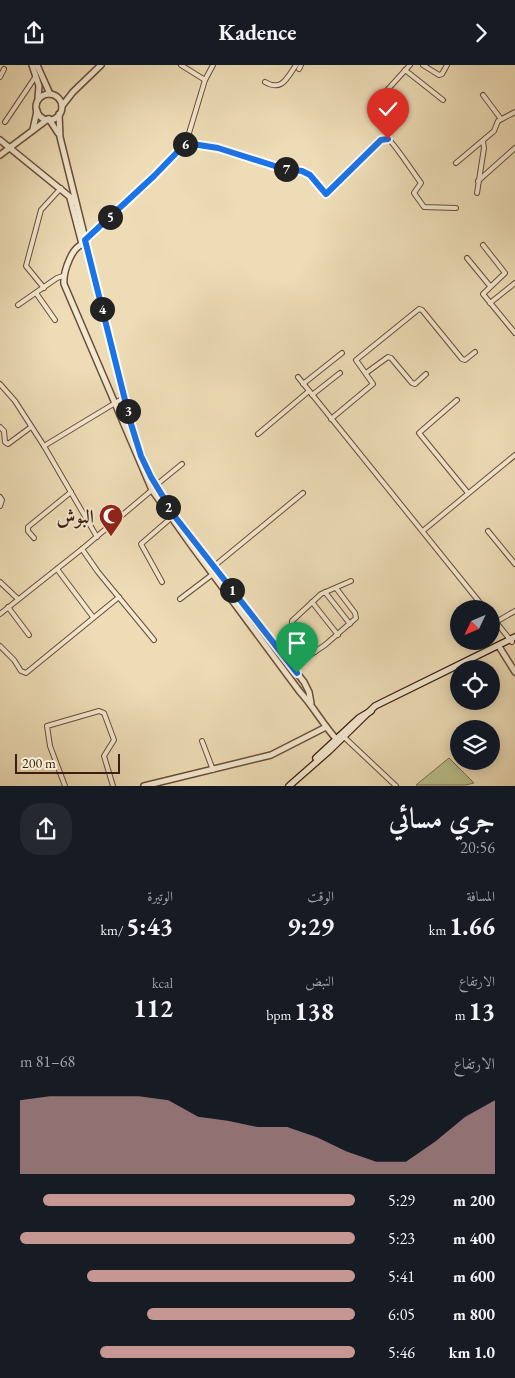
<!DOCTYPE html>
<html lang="ar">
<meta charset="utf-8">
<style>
:root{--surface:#171b24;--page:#242831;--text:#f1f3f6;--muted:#9ea1a6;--accent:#c59692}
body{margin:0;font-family:"EB Garamond",Amiri,serif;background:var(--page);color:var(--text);direction:rtl;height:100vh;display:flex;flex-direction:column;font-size:19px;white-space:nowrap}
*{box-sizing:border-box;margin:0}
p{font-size:16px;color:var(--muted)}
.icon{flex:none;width:28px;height:28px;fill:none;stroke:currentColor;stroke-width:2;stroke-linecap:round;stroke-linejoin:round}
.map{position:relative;height:721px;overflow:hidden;direction:ltr}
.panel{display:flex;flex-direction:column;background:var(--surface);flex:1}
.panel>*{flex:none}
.needle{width:32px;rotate:226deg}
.fabs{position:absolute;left:450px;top:535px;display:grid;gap:10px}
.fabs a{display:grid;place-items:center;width:50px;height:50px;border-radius:50%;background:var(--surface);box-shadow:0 2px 12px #0003;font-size:25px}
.scale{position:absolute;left:15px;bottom:12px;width:105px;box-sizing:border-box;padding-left:5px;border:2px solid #3e1e11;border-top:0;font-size:14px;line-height:18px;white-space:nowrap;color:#3e1e11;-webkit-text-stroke:4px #f3e8d0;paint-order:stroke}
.pin{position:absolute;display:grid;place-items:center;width:42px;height:42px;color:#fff;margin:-51px -21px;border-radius:50% 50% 50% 0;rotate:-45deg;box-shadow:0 0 5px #0007}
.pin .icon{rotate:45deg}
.km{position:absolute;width:25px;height:25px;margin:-12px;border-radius:50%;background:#222;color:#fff;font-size:14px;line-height:25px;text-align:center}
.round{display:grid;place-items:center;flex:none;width:52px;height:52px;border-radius:20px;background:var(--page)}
.overview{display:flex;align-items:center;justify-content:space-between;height:85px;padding:0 20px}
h1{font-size:28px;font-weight:700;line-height:38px}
.metrics{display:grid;grid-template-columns:repeat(3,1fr);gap:8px;height:85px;padding:5px 20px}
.metrics div{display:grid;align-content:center}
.metrics b{font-size:25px;font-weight:700}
.metrics small{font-size:14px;font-weight:400}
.metrics p{font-size:14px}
.chart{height:140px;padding:10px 20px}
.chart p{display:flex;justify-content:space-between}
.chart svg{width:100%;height:90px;margin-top:5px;fill:var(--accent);opacity:.7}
ul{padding:0 20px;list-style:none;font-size:16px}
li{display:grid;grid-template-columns:80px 60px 1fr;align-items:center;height:38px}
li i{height:12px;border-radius:6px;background:var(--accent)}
header{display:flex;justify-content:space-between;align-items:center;height:65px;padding:0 20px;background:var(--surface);font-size:22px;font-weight:700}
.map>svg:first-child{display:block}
.green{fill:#b9c08d;stroke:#7c6f4f}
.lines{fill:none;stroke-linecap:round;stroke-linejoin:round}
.minor-casing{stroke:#6a4e3a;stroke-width:6}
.tertiary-casing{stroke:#6a4e3a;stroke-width:8}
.secondary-casing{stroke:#3e1e11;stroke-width:8}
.minor{stroke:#f3e8d0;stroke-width:4}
.tertiary{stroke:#f3e8d0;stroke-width:5}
.secondary{stroke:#f3e8d0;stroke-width:5.5}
.route-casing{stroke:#fff;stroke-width:10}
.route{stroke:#1a73e8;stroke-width:6}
.labels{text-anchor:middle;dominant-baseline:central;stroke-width:4;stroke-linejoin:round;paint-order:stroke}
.poi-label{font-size:19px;font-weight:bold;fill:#3e1e11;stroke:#f3e8d0;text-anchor:end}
</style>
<header><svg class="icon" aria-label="forward" viewBox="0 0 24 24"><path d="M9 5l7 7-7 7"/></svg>Kadence<svg class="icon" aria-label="share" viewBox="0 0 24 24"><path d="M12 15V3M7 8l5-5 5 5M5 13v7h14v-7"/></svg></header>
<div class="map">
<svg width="515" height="721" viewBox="0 0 515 721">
<rect width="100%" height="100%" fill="#eddcb6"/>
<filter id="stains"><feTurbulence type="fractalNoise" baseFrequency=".004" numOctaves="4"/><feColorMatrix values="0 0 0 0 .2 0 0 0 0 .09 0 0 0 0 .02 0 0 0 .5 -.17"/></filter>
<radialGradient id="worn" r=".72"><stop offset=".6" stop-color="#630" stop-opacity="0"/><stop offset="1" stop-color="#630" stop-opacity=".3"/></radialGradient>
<path class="green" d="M449 693 474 718 466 720H416Z"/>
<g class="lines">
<defs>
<g id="minor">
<path d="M181 0 205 15"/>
<path d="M423 0 439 10 442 9 447 0"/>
<path d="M299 4 301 0"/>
<path d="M405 5 443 35"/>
<path d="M0 12 4 4"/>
<path d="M265 17C282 27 287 13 296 0"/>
<path d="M483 30 501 54"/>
<path d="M379 34 410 0"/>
<path d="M5 57 36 11"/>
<path d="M186 78 218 83 281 103 305 108 312 112 326 129 381 75 387 73C392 75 415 110 421 118L414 128 424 142 456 143"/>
<path d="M456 98 494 66 498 56 515 47"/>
<path d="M478 116 515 83"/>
<path d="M477 128 484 83 483 76"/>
<path d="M85 175 186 78 205 15 213 0"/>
<path d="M483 180 505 208 483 229 515 268"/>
<path d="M467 193 490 221"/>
<path d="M44 223 26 201 41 145 61 123"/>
<path d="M36 228 55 255"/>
<path d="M490 238 515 218"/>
<path d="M18 240 57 213 63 211"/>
<path d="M366 308 388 292 391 293 412 318 415 319 426 309"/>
<path d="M298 312 485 544"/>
<path d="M0 319 15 336 44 381 97 472"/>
<path d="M303 319 342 288"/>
<path d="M312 330 340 308"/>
<path d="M457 335 419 368 468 428"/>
<path d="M331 354 373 319 356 295 419 244 422 245 462 294 465 295 475 287"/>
<path d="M0 362 4 366 5 377 8 379 31 362"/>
<path d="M258 369 309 326"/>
<path d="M44 381 125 332"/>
<path d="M155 421 182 399"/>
<path d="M0 432 2 435 0 441"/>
<path d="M424 465 515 390"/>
<path d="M488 466 515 499"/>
<path d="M34 473 28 466V462L71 427"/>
<path d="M82 484 98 507 154 575"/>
<path d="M213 502 303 428"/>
<path d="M57 504 93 552"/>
<path d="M0 517 18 534"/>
<path d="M162 517 141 479 171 453"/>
<path d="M325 527 350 559"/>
<path d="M180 534 213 509"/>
<path d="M312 537 338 570"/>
<path d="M8 542 29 570"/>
<path d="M0 549 82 484 152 425"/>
<path d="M491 551 512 577"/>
<path d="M496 557 515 546"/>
<path d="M0 581 14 595 21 606 26 608 119 532"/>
<path d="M315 587 292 559V556L321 529 351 516"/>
<path d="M292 602 325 580 356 553 355 548 336 523"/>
<path d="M344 672 396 721"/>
<path d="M202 676 213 705"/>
<path d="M65 721 50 681 47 661 99 646 104 648 114 675 104 691 113 721"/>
</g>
<g id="tertiary">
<path d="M32 0 39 21 38 33"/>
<path d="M37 0 50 29"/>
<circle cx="49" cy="42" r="13"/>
<path d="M62 41 73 27 101 0"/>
<path d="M59 49 60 72 131 359C141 394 156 424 176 453L304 617 309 627 311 638"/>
<path d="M49 54 58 68"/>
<path d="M33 64 37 46"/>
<path d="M0 75 75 136"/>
<path d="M0 90 48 54"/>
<path d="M70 133 82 179"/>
<path d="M86 179C72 178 63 208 64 219L152 425 191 480 300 627C314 642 323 660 338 676"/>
<path d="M500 583 515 607"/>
<path d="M144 721 271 690 326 662"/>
</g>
<g id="secondary">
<path d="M316 693 359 653 371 646"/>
<path d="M289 721 329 686 375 641 515 572"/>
</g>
</defs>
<use href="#minor" class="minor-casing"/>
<use href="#tertiary" class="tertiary-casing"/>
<use href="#secondary" class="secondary-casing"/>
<use href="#minor" class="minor"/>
<use href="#tertiary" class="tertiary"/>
<use href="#secondary" class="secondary"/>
</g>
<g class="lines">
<defs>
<path id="route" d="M297 608 176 453 151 412 141 391 131 359 85 175 154 111 186 78 218 83 281 103 302 106 310 110 326 129 381 75 388 74"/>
</defs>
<use href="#route" class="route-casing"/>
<use href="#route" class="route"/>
</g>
<defs>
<symbol id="mosque-pin" viewBox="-11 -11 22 30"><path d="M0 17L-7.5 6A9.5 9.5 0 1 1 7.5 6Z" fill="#8f2418" stroke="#f3e8d0"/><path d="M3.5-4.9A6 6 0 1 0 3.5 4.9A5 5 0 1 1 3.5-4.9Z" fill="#fff"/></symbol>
</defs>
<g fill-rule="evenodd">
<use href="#mosque-pin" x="97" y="437" width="28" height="38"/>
</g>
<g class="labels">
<g class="poi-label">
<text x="94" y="451">البوش</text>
</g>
</g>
<rect width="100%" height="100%" filter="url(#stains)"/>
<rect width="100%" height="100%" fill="url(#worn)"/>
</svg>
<div class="fabs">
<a><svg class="needle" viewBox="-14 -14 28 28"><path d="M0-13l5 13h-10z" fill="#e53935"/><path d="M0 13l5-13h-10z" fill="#9ea1a6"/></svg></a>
<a><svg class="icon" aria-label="locate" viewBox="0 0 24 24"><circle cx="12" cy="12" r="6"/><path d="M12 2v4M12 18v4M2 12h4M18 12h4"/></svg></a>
<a><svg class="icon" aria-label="layers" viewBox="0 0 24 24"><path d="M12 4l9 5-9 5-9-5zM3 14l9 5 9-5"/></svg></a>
</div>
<div class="scale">200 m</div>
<div class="pin" style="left:297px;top:608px;background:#1e9e55"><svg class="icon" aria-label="arrive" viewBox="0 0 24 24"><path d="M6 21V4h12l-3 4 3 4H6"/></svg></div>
<div class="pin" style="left:388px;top:74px;background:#d93025"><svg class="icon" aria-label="check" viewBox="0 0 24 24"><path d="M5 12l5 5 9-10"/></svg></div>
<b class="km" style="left:232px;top:525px">1</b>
<b class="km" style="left:168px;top:442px">2</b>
<b class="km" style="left:128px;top:346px">3</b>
<b class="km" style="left:102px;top:244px">4</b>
<b class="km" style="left:110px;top:152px">5</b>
<b class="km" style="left:185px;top:79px">6</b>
<b class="km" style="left:286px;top:104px">7</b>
</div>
<section class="panel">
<div class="overview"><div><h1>جري مسائي</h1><p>20:56</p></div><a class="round"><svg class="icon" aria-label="share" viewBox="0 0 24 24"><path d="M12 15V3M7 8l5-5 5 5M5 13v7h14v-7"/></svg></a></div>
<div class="metrics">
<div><p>المسافة</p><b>1.66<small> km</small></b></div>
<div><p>الوقت</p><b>9:29</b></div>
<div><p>الوتيرة</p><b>5:43<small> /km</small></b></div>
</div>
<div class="metrics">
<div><p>الارتفاع</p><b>13<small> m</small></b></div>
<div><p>النبض</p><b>138<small> bpm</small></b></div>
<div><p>kcal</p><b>112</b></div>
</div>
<div class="chart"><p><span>الارتفاع</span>68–81 m</p>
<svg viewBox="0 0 160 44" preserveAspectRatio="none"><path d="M0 44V8L10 6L20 6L30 6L40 6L50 8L60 16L70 18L80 21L90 21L100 26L110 33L120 38L130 38L140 28L150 16L160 8V44z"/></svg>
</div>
<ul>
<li><b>200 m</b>5:29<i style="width:93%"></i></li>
<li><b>400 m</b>5:23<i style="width:100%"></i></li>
<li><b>600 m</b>5:41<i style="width:80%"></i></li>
<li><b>800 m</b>6:05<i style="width:62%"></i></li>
<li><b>1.0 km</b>5:46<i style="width:76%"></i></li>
</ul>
</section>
